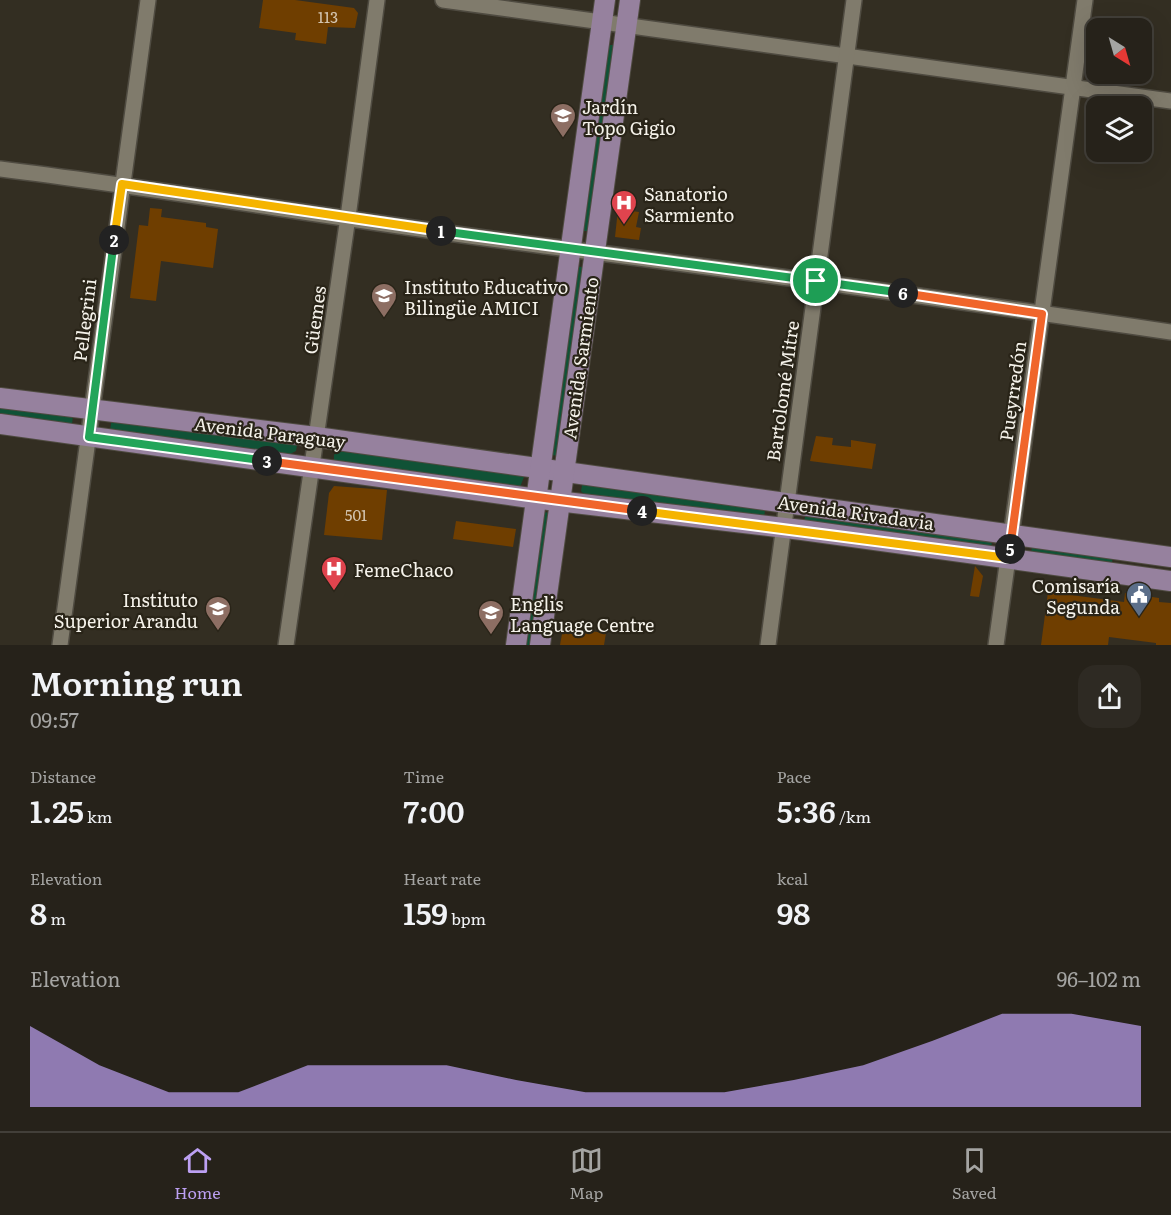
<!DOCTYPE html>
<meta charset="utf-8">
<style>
:root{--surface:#26221a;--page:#2e2a23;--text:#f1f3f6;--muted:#a4a4a2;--line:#423f39;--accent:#bca0f2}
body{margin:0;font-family:Literata,serif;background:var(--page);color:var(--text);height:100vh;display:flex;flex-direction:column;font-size:22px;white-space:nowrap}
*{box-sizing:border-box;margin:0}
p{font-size:20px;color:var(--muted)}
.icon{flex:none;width:33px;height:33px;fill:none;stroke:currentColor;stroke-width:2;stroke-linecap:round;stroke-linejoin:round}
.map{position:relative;height:645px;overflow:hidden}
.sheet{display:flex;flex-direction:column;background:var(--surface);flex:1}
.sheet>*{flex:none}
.needle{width:39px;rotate:143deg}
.controls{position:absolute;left:1086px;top:18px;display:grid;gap:12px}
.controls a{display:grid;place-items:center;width:66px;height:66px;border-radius:12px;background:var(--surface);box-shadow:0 6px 24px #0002,0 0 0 2px var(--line);font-size:30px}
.pin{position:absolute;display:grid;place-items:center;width:51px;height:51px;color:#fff;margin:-26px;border:3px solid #fff;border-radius:50%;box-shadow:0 2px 6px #0007}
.km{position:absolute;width:30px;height:30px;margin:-15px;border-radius:50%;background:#222;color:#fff;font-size:16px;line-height:30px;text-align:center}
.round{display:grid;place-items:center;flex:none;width:63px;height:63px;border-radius:18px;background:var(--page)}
.summary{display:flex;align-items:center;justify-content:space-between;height:102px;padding:0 30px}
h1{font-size:33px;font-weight:600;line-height:45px}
.stats{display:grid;grid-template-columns:repeat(3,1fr);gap:9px;height:102px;padding:6px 30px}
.stats div{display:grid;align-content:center}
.stats b{font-size:30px;font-weight:600}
.stats small{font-size:16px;font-weight:400}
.stats p{font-size:16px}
.chart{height:168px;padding:12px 30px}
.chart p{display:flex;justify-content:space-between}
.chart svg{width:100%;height:108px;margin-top:6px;fill:var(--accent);opacity:.7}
.dock{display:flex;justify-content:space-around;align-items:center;height:84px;border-top:2px solid var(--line);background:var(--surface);font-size:16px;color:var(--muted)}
.dock a{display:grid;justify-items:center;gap:3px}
.dock .current{color:var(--accent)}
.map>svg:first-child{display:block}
.green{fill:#105236}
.building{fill:#6f3e00}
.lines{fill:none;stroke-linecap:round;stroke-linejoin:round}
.minor-casing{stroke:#4f4b41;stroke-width:18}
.major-casing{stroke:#4f4b41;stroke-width:22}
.minor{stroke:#807b6c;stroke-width:15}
.major{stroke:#96819e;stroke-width:20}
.split-1-casing{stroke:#fff;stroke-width:12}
.split-2-casing{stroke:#fff;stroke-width:12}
.split-3-casing{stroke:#fff;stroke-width:12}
.split-4-casing{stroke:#fff;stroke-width:12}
.split-5-casing{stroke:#fff;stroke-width:12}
.split-6-casing{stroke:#fff;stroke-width:12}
.split-7-casing{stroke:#fff;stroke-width:12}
.split-1{stroke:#22a559;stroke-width:8}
.split-2{stroke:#f5b400;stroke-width:8}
.split-3{stroke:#22a559;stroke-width:8}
.split-4{stroke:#f0652b;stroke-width:8}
.split-5{stroke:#f5b400;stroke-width:8}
.split-6{stroke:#f0652b;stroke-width:8}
.split-7{stroke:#22a559;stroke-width:8}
.labels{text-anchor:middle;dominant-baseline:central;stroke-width:4.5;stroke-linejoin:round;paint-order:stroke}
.number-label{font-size:15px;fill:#d4c5b0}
.poi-label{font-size:18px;fill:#f5f2ea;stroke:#292418;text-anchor:start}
.street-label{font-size:18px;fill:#f5f2ea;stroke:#292418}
</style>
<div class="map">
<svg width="1171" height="645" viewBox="0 0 1171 645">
<rect width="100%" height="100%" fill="#332e22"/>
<g class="green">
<path d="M607 45H614L617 49 588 231H583Z"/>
<path d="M575 266 588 268 558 456 552 455Z"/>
<path d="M0 404 73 415 72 425 0 415Z"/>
<path d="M112 418 292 441 297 445 296 451 290 454 110 430Z"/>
<path d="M337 451 523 474 524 477 520 487 334 462V455Z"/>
<path d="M585 483 762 508 765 510 764 518 585 495 581 491 582 485Z"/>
<path d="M543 512 550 513 534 645H522Z"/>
<path d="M806 514 989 539 992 542 991 548 804 521Z"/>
<path d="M1032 547 1113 557 1111 567 1031 553Z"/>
</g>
<g class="building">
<path d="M263 0H295L354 8 358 13 355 28 328 27 326 44 295 40 296 33 259 28Z"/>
<path d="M150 208 162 209 161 217 206 223V227L218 229 213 268 161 261 156 301 130 298 139 225 148 226Z"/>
<path d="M618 209 639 212 636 227 641 228 639 240 615 237Z"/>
<path d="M816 436 833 438 832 445 851 447V440L876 444 872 469 810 461Z"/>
<path d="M334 486 387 490 382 540 324 535 329 493Z"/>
<path d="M456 521 516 529 513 547 453 539Z"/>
<path d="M975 566 983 576 979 597 970 596Z"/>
<path d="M1048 592 1124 602 1125 593 1159 598V602L1171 603V645H1156V643L1109 637 1108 645H1041Z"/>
<path d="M563 628 606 633 604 645H560Z"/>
</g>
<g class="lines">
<defs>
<g id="minor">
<path d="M443 0 1171 101"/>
<path d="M0 169C185 192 368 224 553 247 759 273 965 302 1171 332"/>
<path d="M60 645 148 0"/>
<path d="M286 645 348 217 377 0"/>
<path d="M768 645 854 0"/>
<path d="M996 645 1085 0"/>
</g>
<g id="major">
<path d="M0 398 316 437 1171 557"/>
<path d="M0 424 523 497 802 530 1171 581"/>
<path d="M516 645 605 0"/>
<path d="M540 645 630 0"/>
</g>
</defs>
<use href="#minor" class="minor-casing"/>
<use href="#major" class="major-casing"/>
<use href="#minor" class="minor"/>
<use href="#major" class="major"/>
</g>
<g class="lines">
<defs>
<path id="split-1" d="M441 231 816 281"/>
<path id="split-2" d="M114 240 122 184 441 231"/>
<path id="split-3" d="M114 240 89 437 267 461"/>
<path id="split-4" d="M267 461 642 511"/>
<path id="split-5" d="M642 511 1008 558 1010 549"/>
<path id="split-6" d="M903 293 1042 314 1010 549"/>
<path id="split-7" d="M816 281 903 293"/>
</defs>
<use href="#split-1" class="split-1-casing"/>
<use href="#split-2" class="split-2-casing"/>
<use href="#split-3" class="split-3-casing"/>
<use href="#split-4" class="split-4-casing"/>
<use href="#split-5" class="split-5-casing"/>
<use href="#split-6" class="split-6-casing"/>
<use href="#split-7" class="split-7-casing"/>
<use href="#split-1" class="split-1"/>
<use href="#split-2" class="split-2"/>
<use href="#split-3" class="split-3"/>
<use href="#split-4" class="split-4"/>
<use href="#split-5" class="split-5"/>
<use href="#split-6" class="split-6"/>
<use href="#split-7" class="split-7"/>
</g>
<defs>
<symbol id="school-pin" viewBox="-11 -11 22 30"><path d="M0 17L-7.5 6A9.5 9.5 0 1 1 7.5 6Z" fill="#8d6e63" stroke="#292418"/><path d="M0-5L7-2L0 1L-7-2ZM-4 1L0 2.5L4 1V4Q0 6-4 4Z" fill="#fff"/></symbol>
<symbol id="hospital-pin" viewBox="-11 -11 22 30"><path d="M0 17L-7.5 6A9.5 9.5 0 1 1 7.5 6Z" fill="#e0444e" stroke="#292418"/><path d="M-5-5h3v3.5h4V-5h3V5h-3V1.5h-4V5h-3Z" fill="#fff"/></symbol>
<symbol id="civic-pin" viewBox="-11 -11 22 30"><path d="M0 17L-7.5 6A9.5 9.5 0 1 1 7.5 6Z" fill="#5c6f8a" stroke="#292418"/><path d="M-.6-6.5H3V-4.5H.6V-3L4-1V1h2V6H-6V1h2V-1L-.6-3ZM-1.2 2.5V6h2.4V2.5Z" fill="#fff"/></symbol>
</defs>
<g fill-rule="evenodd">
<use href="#school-pin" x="548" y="101" width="30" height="40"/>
<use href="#hospital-pin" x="609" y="188" width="30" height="40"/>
<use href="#school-pin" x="369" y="281" width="30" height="40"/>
<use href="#hospital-pin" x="319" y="554" width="30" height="40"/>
<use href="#civic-pin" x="1124" y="580" width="30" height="40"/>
<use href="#school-pin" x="203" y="594" width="30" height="40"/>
<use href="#school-pin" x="476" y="598" width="30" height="40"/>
</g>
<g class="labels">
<g class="number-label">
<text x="328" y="16">113</text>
<text x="356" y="514">501</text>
</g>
<g class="poi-label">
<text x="582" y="106">Jardín<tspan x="582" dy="21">Topo Gigio</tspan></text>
<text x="644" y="193">Sanatorio<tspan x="644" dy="21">Sarmiento</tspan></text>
<text x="404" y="286">Instituto Educativo<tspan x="404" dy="21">Bilingüe AMICI</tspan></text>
<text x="354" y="569">FemeChaco</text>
<text x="1120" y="585" text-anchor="end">Comisaría<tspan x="1120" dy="21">Segunda</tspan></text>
<text x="198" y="599" text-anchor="end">Instituto<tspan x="198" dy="21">Superior Arandu</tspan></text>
<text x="510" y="603">Englis<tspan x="510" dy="21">Language Centre</tspan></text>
</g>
<g class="street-label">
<text transform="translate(84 320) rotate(-83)">Pellegrini</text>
<text transform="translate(314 320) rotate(-82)">Güemes</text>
<text transform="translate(580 358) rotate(-82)">Avenida Sarmiento</text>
<text transform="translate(782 391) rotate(-82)">Bartolomé Mitre</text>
<text transform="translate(1012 391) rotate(-82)">Pueyrredón</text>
<text transform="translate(270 432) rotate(7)">Avenida Paraguay</text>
<text transform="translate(856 512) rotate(8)">Avenida Rivadavia</text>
</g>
</g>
</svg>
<div class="controls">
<a><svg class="needle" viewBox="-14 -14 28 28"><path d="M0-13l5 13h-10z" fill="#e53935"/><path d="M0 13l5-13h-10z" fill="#a4a4a2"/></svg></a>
<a><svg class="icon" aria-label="layers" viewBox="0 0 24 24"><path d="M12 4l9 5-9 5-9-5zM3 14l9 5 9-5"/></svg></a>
</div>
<div class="pin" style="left:816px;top:281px;background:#1e9e55"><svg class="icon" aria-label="arrive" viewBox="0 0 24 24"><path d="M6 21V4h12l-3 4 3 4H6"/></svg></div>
<b class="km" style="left:441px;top:231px">1</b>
<b class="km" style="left:114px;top:240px">2</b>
<b class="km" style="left:267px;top:461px">3</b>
<b class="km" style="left:642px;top:511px">4</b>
<b class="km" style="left:1010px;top:549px">5</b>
<b class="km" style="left:903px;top:293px">6</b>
</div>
<section class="sheet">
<div class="summary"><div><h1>Morning run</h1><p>09:57</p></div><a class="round"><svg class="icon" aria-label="share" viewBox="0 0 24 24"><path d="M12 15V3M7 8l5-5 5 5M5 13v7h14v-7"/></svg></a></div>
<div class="stats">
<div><p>Distance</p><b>1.25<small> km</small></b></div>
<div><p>Time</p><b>7:00</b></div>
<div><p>Pace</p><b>5:36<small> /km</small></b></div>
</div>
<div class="stats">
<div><p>Elevation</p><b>8<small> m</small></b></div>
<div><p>Heart rate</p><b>159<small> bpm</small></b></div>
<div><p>kcal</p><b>98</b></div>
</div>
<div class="chart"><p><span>Elevation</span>96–102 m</p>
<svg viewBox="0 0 160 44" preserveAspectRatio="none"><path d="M0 44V11L10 27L20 38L30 38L40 27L50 27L60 27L70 33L80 38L90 38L100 38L110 33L120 27L130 17L140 6L150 6L160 11V44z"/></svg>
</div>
</section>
<nav class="dock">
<a class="current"><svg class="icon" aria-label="home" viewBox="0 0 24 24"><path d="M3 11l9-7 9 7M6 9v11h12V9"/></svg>Home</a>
<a><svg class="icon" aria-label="map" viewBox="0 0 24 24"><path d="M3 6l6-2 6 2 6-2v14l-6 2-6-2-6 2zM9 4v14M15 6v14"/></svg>Map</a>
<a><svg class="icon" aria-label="saved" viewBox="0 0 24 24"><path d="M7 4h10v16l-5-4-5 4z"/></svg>Saved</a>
</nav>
